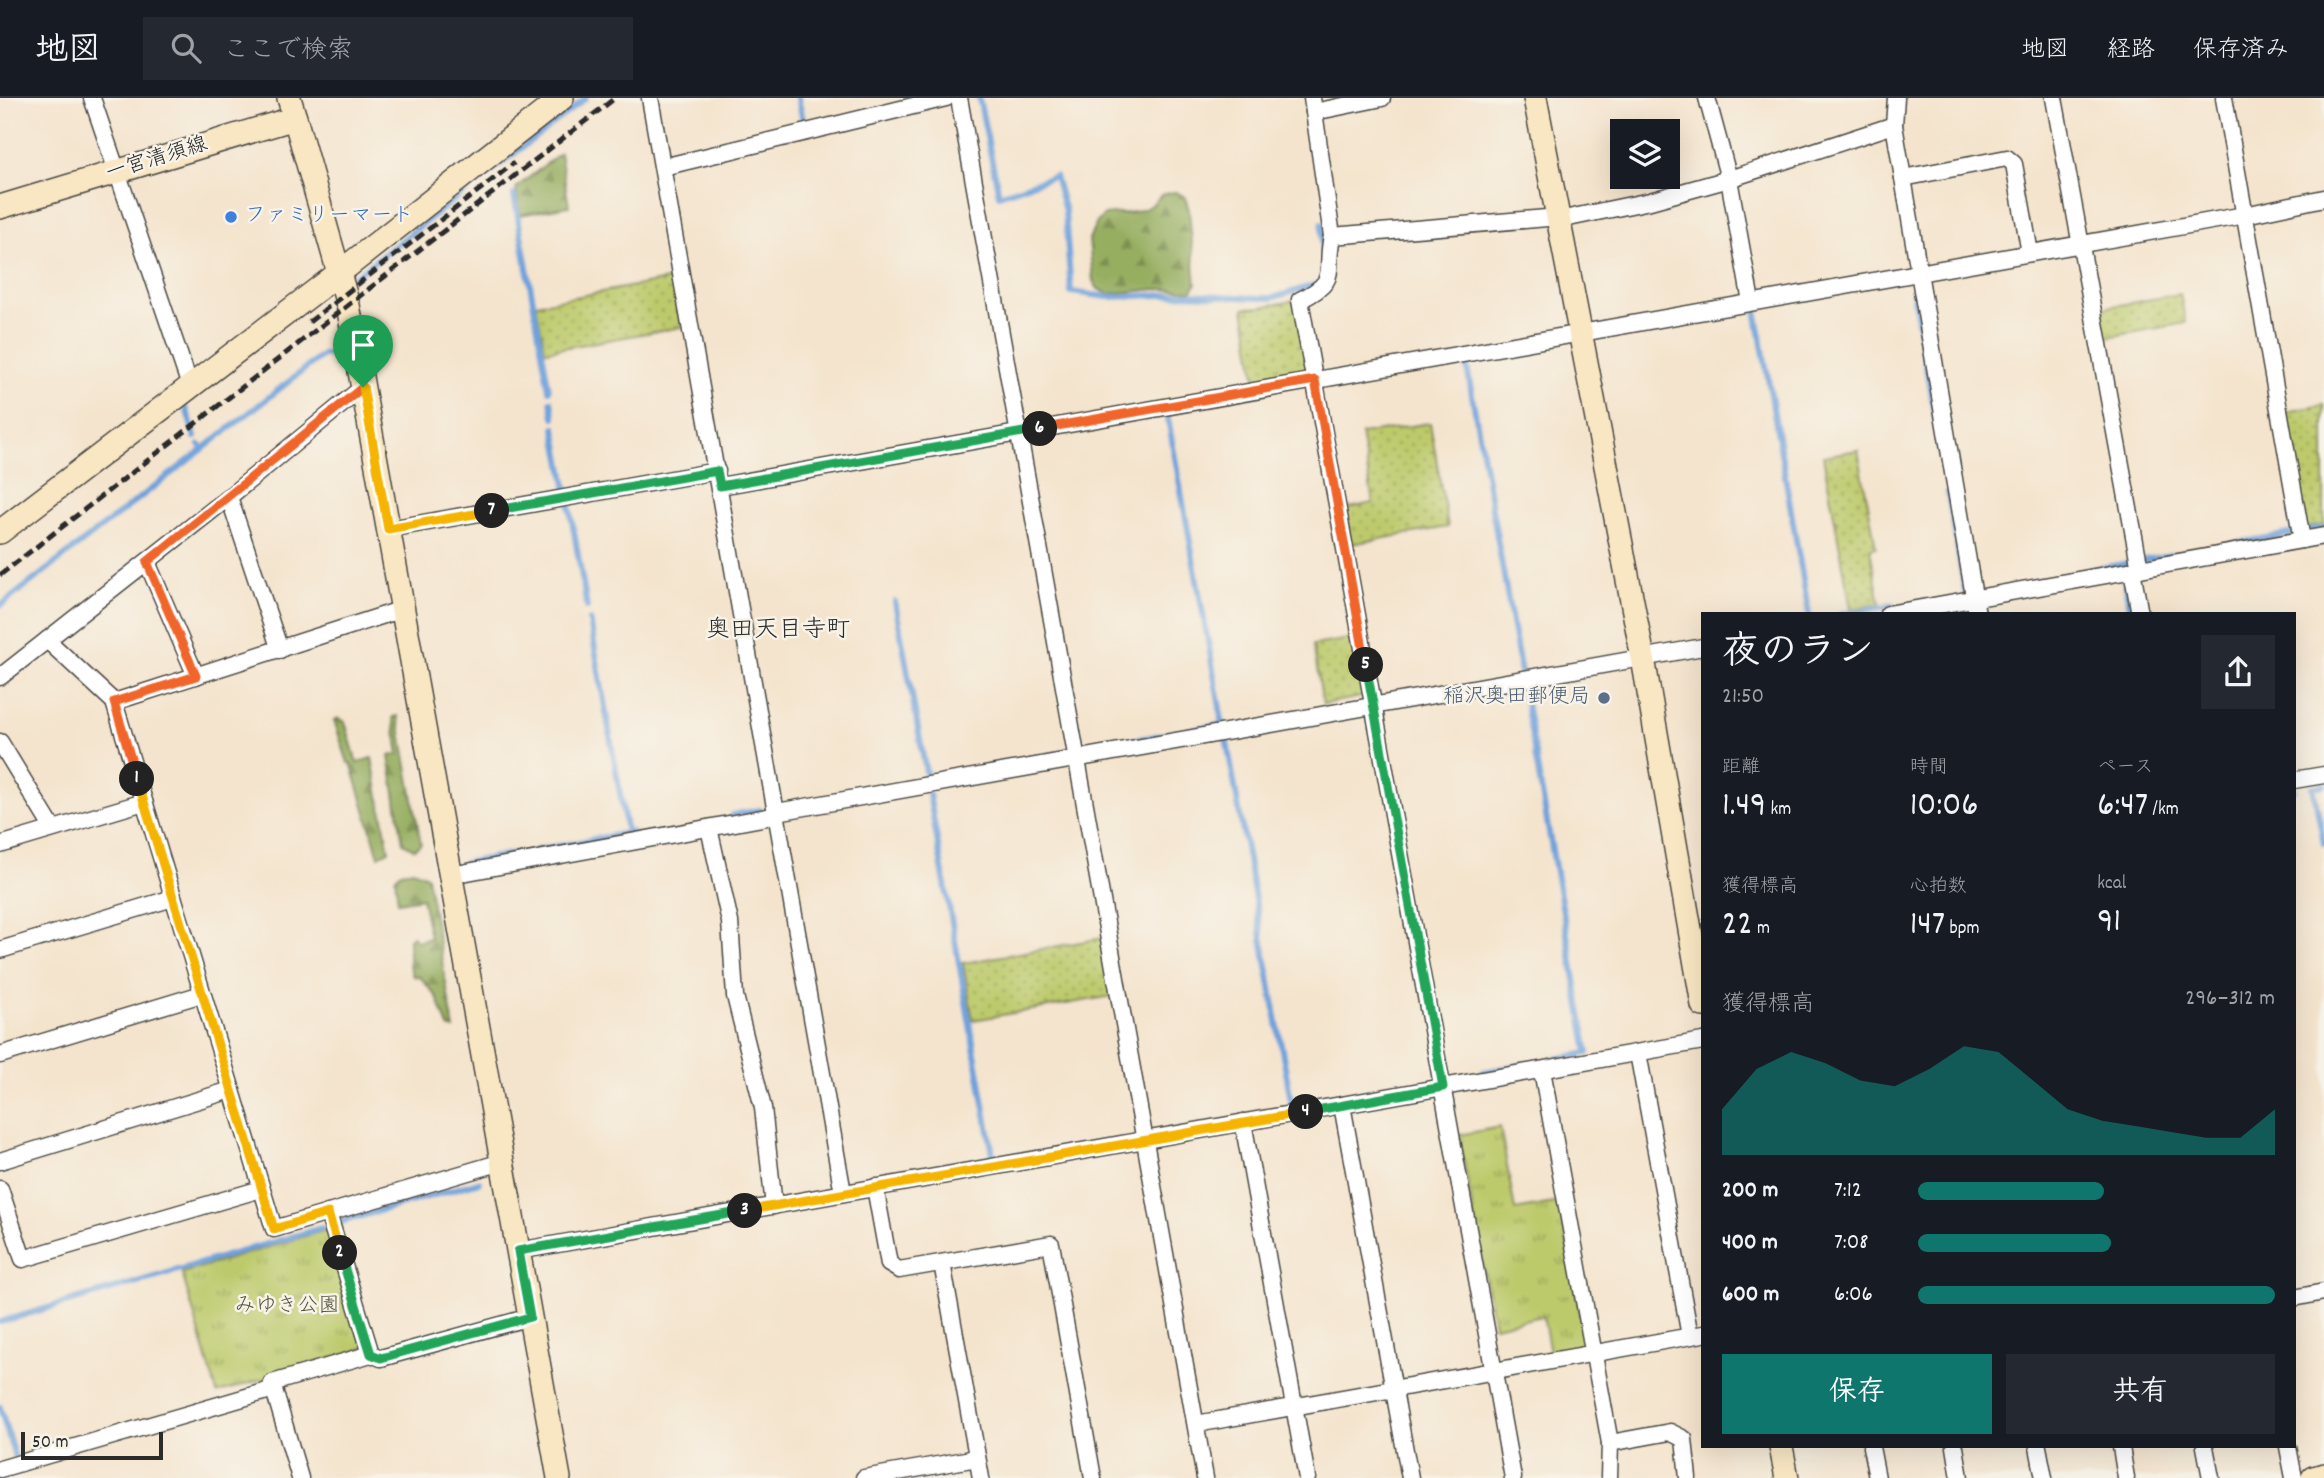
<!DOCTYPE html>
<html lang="ja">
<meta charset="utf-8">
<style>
:root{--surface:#171b24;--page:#242831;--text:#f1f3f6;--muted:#9ea1a6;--line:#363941;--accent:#0f766e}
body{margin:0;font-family:Dekko,"Klee One",sans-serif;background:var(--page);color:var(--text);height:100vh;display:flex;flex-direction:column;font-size:26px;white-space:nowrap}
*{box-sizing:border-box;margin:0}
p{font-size:23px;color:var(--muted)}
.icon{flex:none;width:38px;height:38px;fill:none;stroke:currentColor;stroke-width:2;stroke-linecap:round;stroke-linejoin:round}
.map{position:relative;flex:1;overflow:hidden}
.panel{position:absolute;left:1701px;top:514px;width:595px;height:836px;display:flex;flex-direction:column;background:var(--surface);border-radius:0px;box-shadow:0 7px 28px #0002}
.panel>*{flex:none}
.fabs{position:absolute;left:1610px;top:21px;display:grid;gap:14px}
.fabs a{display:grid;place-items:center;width:70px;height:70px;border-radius:0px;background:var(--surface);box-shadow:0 7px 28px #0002;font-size:35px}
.scale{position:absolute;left:21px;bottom:18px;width:142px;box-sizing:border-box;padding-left:7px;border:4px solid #2b2b2b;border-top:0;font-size:19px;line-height:24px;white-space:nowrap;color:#2b2b2b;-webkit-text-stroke:5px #f7f3e8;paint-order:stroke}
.pin{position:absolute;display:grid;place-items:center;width:60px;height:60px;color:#fff;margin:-72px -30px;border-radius:50% 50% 50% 0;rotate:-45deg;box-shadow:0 0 7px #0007}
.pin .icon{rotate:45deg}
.km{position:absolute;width:35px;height:35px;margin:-18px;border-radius:50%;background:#222;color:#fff;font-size:19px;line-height:35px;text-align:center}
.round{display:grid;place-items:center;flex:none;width:74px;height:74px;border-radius:0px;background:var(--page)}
.summary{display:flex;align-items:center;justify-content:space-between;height:119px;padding:0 21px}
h1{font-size:38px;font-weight:600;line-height:52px}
.figures{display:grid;grid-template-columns:repeat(3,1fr);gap:10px;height:119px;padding:7px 21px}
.figures div{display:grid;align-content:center}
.figures b{font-size:35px;font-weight:600}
.figures small{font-size:19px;font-weight:400}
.figures p{font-size:19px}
.chart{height:196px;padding:14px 21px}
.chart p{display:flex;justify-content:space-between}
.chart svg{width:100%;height:126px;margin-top:7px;fill:var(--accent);opacity:.7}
.cta{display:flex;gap:14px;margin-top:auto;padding:14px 21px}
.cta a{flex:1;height:80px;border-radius:0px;background:var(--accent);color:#fff;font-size:28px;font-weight:600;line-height:80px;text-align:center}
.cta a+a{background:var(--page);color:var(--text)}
ul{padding:0 21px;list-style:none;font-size:23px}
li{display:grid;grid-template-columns:112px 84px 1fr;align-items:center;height:52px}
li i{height:18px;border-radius:9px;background:var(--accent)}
header{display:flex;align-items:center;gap:42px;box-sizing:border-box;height:98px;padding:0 35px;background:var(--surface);border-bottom:2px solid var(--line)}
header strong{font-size:33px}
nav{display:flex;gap:38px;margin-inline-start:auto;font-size:24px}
.search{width:490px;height:63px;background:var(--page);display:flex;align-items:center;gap:18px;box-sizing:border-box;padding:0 24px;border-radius:0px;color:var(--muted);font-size:26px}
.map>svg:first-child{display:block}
.grass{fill:url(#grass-dots);stroke:#747a4c;stroke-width:2}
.forest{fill:url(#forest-firs);stroke:#606c46;stroke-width:2}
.park{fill:url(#park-tufts);stroke:#747a4c;stroke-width:2}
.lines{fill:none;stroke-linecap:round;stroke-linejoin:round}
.stream{stroke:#70a2db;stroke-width:6}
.street-casing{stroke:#494743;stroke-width:19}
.secondary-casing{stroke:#494743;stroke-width:26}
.street{stroke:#fff;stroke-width:16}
.secondary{stroke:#f9e7c3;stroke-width:23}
.rail{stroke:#2b2b2b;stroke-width:5;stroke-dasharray:10 5;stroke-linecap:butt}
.split-1-casing{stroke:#fff;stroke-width:14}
.split-2-casing{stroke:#fff;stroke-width:14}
.split-3-casing{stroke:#fff;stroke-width:14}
.split-4-casing{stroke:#fff;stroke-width:14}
.split-5-casing{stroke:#fff;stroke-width:14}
.split-6-casing{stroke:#fff;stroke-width:14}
.split-7-casing{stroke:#fff;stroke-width:14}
.split-8-casing{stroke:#fff;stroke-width:14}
.split-1{stroke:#f0652b;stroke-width:9}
.split-2{stroke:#f5b400;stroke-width:9}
.split-3{stroke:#22a559;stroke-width:9}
.split-4{stroke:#f5b400;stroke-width:9}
.split-5{stroke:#22a559;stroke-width:9}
.split-6{stroke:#f0652b;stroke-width:9}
.split-7{stroke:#22a559;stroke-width:9}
.split-8{stroke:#f5b400;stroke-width:9}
.shop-dot{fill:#3f7fe0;stroke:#f7f3e8;stroke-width:2.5}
.service-dot{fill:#5c6f8a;stroke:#f7f3e8;stroke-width:2.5}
.labels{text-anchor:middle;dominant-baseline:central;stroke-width:5;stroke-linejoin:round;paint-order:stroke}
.street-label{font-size:21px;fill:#2b2b2b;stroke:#f7f3e8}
.shop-label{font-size:21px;fill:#366cbe;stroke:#f7f3e8;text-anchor:start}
.service-label{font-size:21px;fill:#4e5e75;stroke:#f7f3e8;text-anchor:end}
.park-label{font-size:21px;fill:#50533b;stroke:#f7f3e8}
.quarter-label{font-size:24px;fill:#2b2b2b;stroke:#f7f3e8}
</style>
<header>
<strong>地図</strong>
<div class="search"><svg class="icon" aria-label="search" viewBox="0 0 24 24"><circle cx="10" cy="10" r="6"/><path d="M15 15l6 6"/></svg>ここで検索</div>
<nav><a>地図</a><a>経路</a><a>保存済み</a></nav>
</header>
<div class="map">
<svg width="2324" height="1380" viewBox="0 0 2324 1380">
<defs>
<pattern id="grass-dots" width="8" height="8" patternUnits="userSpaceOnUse" patternTransform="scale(1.75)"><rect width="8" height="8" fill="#bdca6c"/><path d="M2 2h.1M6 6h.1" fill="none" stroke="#9aa459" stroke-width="1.8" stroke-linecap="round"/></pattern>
<pattern id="forest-firs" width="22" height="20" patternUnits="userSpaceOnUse" patternTransform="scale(1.75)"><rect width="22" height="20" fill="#96ae60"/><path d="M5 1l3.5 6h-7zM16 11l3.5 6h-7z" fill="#7b8e4f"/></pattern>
<pattern id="park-tufts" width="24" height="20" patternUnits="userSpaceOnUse" patternTransform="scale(1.75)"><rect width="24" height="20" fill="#bdca6c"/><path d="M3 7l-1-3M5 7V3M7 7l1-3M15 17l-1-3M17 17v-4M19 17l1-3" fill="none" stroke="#9aa459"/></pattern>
</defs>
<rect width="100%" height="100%" fill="#f7f3e8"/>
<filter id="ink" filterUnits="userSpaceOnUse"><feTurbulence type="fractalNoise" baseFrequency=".0143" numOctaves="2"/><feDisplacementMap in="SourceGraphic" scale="14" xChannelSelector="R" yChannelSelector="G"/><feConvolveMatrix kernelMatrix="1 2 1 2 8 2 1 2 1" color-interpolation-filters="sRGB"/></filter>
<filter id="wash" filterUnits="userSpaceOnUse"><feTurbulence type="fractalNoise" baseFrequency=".00686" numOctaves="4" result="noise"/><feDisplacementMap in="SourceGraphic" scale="28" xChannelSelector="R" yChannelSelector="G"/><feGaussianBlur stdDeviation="1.57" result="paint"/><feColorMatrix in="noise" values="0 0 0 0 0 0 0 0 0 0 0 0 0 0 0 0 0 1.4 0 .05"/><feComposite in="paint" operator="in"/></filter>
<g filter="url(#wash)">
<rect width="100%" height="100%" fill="#f4e4cd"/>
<g class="grass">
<path d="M673 181 682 229 545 253 536 206Z"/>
<path d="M2180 196 2186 225 2102 240 2097 211Z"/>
<path d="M1292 203 1297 206 1310 274 1256 284 1244 210 1261 209Z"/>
<path d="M2324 307V427L2305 430 2285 314Z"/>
<path d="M1430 325 1448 429 1351 446 1345 411 1373 405 1361 336Z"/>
<path d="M1858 352 1876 449 1870 451 1880 506 1851 511 1823 358Z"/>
<path d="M1357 540 1367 598 1323 606 1313 547Z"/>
<path d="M1103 840 1113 898 973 922 963 865Z"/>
</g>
<g class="forest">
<path d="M560 55 569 108 520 117 516 90Z"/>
<path d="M1176 94 1185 99 1189 112 1196 186 1192 192 1156 191 1109 196 1098 191 1093 183 1089 141 1097 124 1104 117C1118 115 1136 116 1148 109 1162 101 1154 96 1176 94Z"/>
<path d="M398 618 421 746 414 751 403 745 389 658 399 656 393 619Z"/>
<path d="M339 620 345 624 357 665 372 660 389 753 379 758 351 665H348L334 622Z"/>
<path d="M413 772 427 778 454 931 448 929 437 899 420 879 413 878 409 867V841L413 838 417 843 430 840 422 800 398 804 395 780 401 774Z"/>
</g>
<g class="park">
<path d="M1500 1029 1515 1112 1559 1104 1585 1241 1580 1249 1550 1254 1543 1218 1494 1228 1459 1037Z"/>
<path d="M329 1131 366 1250 217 1295 182 1175Z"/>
</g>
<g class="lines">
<g class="stream">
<path d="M798 0 804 27 799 29"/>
<path d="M979 0 999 97 1055 78 1065 113 1071 194 1108 199 1189 196 1255 200H1272L1314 187"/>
<path d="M514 97 549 292"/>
<path d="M1322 126V155"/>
<path d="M353 180 586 0"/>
<path d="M1913 194 1944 373"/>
<path d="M1756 211 1809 516"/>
<path d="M1466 263 1521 575"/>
<path d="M551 303 554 319"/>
<path d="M186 310 195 339"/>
<path d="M1167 315 1223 627"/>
<path d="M555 330 567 393"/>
<path d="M200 347 203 351 324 256 328 257"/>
<path d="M1948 395 1965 494"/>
<path d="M569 405 587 509"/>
<path d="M2312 432 2324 430"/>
<path d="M2143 462 2295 435 2294 430"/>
<path d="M2090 472 2135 464"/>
<path d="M2124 481 2131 516"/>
<path d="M895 504 927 680"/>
<path d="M0 508 203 351"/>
<path d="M1842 516 1892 507"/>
<path d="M590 522 627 735"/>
<path d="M1226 639 1292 1008"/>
<path d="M1083 651 1225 626"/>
<path d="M988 669 1068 654"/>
<path d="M2318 688 2324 687"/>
<path d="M2313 689 2324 746"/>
<path d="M2294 692H2295"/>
<path d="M929 696 994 1062"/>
<path d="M732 717 760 712"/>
<path d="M536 752 632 734"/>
<path d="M465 765 517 755"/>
<path d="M1483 974 1588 955 1523 588"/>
<path d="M340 1124 479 1084"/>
<path d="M0 1224 322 1130"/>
<path d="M0 1309 15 1360"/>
</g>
</g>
</g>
<g filter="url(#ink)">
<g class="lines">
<defs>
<g id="street">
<path d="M92 0 190 288"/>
<path d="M650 0 843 1095"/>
<path d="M959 0 1205 1380"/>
<path d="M1312 0 1332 138C1324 175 1341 182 1300 202L1513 1380"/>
<path d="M1707 0 1729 81 1751 204"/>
<path d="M1896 0 1894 27 1977 516"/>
<path d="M2054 0 2140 471"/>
<path d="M2224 0 2302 442"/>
<path d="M1314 14 1382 0"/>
<path d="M663 69 946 0"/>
<path d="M1903 80 2007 60 2014 66 2030 155"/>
<path d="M1559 122 1650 103 1729 81 1894 27"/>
<path d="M1332 138 1559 119"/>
<path d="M720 388 2245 117 2324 100"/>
<path d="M229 399 280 552"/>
<path d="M389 431 717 373"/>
<path d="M147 464 196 578"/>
<path d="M2132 472 2140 516"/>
<path d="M403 511 114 604 274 1131 502 1064"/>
<path d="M1888 516 2324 438"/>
<path d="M47 542 114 604"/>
<path d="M0 579 229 399 363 289"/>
<path d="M0 644 53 731"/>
<path d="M2294 682 2324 677"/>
<path d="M777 714 1703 549"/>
<path d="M709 730 730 824 735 898 763 1010 774 1108"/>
<path d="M0 747 144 704"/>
<path d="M451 777 778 717"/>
<path d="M0 852 173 800"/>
<path d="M1638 955 1690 1238"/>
<path d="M0 957 202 896"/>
<path d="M1542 972 1610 1345 1609 1380"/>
<path d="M1342 1007 1410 1380"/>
<path d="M1243 1024 1307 1380"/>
<path d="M0 1063 231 992"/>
<path d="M875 1089 889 1166 899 1172 1051 1146 1093 1380"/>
<path d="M0 1091 23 1161 261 1091"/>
<path d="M328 1115 371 1256"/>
<path d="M518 1153 1703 943"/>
<path d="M942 1165 981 1380"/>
<path d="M2294 1200 2324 1194"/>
<path d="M1196 1326 1703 1236"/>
<path d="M1610 1345 1670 1334 1684 1341 1688 1380"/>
<path d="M1871 1349 1877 1380"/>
<path d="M1955 1349 1960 1380"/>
<path d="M2038 1349 2044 1380"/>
<path d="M2121 1349 2126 1380"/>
<path d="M2205 1349 2211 1380"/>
<path d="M2288 1349 2294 1380"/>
<path d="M0 1371 274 1291"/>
<path d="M300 1380 272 1285 371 1256 381 1260 530 1219"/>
<path d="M864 1380 977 1360"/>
</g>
<g id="secondary">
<path d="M1535 0 1643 560 1703 907"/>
<path d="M295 20 348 207 559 1380"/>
<path d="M0 109 295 20 289 0"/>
<path d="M0 434 339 175 562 0"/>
<path d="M1781 1349 1787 1380"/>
<path d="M2313 1380 2324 1377"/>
</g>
</defs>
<use href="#street" class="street-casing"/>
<use href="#secondary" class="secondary-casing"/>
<use href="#street" class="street"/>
<use href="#secondary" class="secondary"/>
<g class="rail">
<path d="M309 224 514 65"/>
<path d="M0 477 615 0"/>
</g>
</g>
</g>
<g class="lines" filter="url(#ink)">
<defs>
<path id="split-1" d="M137 681 114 604 196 578 147 464 363 289"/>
<path id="split-2" d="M137 681 274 1131 328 1115 340 1155"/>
<path id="split-3" d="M340 1155 371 1256 381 1260 530 1219 518 1153 745 1113"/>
<path id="split-4" d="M745 1113 1306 1014"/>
<path id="split-5" d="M1306 1014 1443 989 1366 567"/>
<path id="split-6" d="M1040 331 1315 282 1366 567"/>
<path id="split-7" d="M492 413 717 373 720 388 1040 331"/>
<path id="split-8" d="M363 289 388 431 492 413"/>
</defs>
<use href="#split-1" class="split-1-casing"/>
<use href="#split-2" class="split-2-casing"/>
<use href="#split-3" class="split-3-casing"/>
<use href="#split-4" class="split-4-casing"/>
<use href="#split-5" class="split-5-casing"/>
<use href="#split-6" class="split-6-casing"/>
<use href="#split-7" class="split-7-casing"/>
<use href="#split-8" class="split-8-casing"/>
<use href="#split-1" class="split-1"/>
<use href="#split-2" class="split-2"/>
<use href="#split-3" class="split-3"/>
<use href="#split-4" class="split-4"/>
<use href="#split-5" class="split-5"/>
<use href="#split-6" class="split-6"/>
<use href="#split-7" class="split-7"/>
<use href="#split-8" class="split-8"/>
</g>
<circle class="shop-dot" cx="231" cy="119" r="7"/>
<circle class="service-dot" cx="1604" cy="600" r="7"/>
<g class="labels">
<g class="street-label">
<text transform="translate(157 62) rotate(-17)">一宮清須線</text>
</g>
<g class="shop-label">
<text x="245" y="119">ファミリーマート</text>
</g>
<g class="service-label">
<text x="1590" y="600">稲沢奥田郵便局</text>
</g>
<g class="park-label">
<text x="287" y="1209">みゆき公園</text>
</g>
<g class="quarter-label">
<text x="778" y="533">奥田天目寺町</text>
</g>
</g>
</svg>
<div class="fabs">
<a><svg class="icon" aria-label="layers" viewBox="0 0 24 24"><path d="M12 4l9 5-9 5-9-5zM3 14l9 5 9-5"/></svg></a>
</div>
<div class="scale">50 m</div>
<div class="pin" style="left:363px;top:289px;background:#1e9e55"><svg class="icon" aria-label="arrive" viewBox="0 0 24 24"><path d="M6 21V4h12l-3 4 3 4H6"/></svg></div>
<b class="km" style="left:137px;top:681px">1</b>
<b class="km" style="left:340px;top:1155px">2</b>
<b class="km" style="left:745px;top:1113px">3</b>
<b class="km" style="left:1306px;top:1014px">4</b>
<b class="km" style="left:1366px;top:567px">5</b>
<b class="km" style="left:1040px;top:331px">6</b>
<b class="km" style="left:492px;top:413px">7</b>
<section class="panel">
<div class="summary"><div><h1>夜のラン</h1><p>21:50</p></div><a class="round"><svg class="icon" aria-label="share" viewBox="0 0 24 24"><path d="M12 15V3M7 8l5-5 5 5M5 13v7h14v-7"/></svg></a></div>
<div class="figures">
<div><p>距離</p><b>1.49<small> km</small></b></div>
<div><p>時間</p><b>10:06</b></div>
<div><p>ペース</p><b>6:47<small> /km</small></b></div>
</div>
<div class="figures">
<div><p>獲得標高</p><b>22<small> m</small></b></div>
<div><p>心拍数</p><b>147<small> bpm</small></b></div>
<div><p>kcal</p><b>91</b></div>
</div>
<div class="chart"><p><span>獲得標高</span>296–312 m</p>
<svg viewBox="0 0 160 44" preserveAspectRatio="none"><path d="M0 44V28L10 14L20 8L30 12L40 18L50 20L60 14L70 6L80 8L90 18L100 28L110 32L120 34L130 36L140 38L150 38L160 28V44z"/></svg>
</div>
<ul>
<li><b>200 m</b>7:12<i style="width:52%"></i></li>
<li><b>400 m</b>7:08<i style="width:54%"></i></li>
<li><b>600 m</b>6:06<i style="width:100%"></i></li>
</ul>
<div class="cta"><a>保存</a><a>共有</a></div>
</section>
</div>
